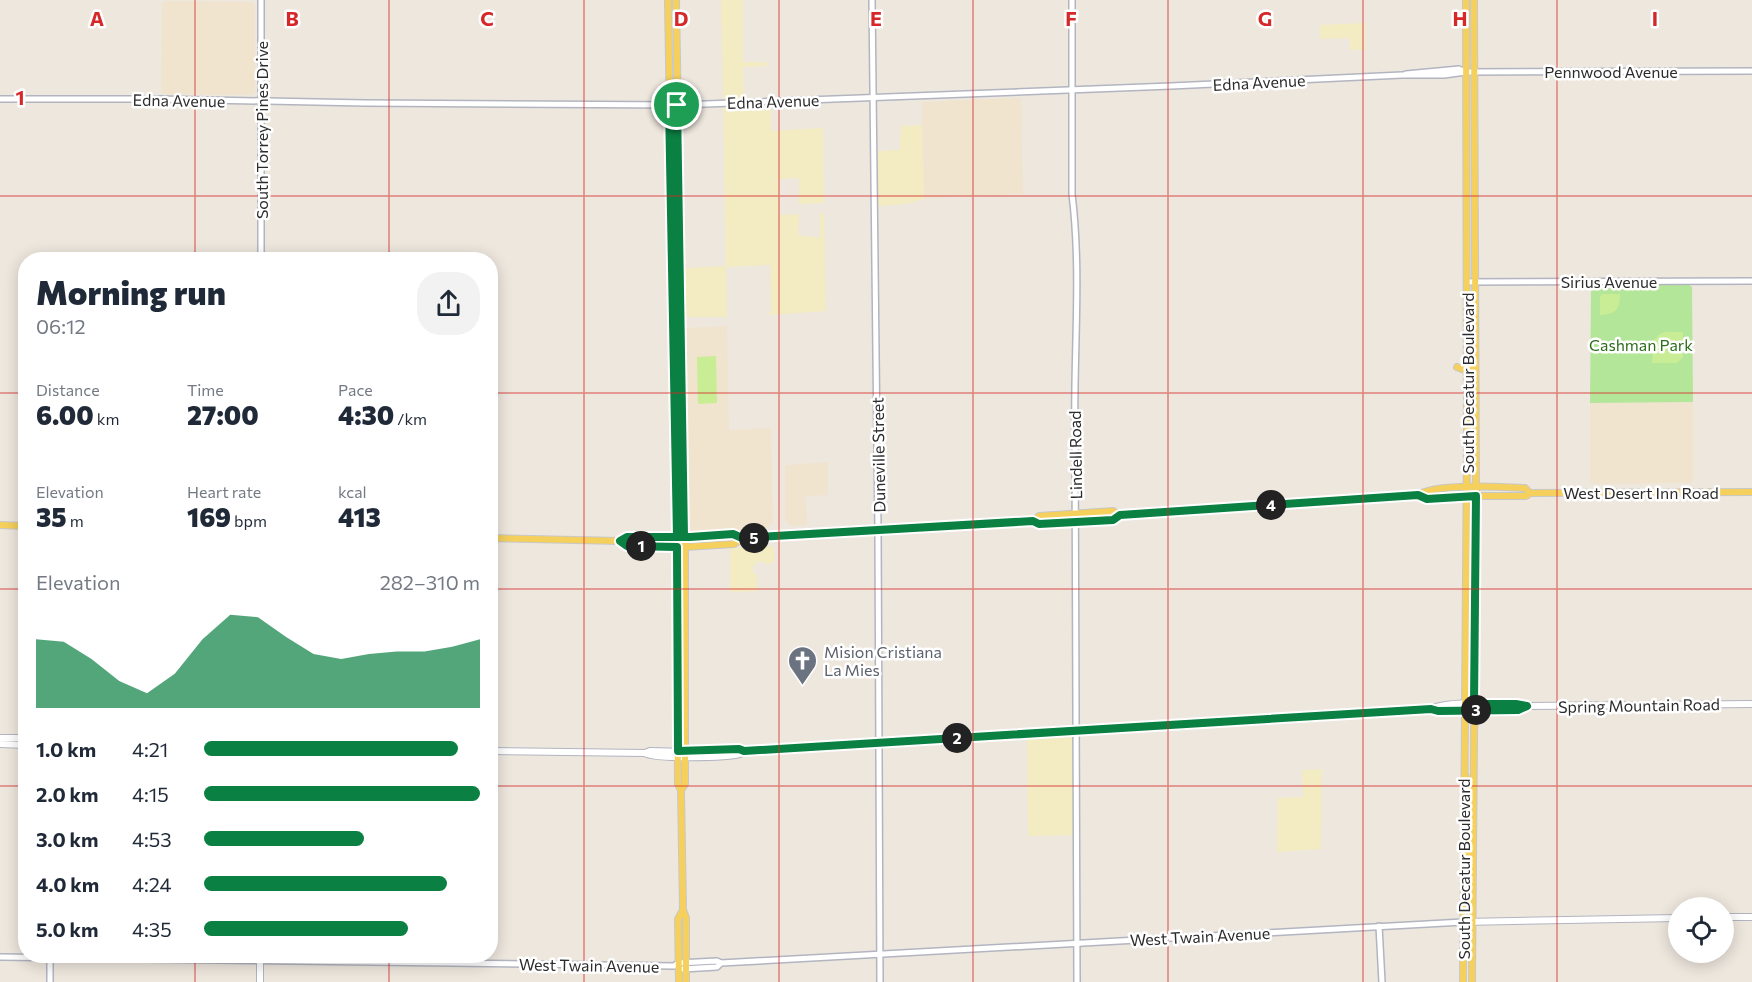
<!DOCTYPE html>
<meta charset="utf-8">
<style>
:root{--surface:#fff;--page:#f2f2f3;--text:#1f2937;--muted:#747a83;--accent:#0b8043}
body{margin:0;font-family:Commissioner,sans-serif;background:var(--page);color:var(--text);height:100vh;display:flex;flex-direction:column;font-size:22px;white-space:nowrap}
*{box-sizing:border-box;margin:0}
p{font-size:20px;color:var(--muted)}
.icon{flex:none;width:33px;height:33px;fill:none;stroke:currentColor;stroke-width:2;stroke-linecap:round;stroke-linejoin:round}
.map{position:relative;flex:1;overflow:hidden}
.panel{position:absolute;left:18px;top:252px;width:480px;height:711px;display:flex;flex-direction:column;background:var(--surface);border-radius:24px;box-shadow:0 3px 15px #0003}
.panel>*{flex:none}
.buttons{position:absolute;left:1668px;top:897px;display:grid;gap:12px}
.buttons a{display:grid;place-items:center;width:66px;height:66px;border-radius:50%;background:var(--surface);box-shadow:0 3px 15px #0003;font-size:30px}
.pin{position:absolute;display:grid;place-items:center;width:51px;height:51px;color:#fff;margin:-26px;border:3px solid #fff;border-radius:50%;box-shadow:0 2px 6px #0007}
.km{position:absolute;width:30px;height:30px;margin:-15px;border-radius:50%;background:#222;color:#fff;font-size:16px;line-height:30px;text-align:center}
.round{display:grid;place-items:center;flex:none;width:63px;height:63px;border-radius:24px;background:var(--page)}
.head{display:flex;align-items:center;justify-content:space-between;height:102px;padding:0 18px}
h1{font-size:33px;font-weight:800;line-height:45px}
.stats{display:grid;grid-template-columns:repeat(3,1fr);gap:9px;height:102px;padding:6px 18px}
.stats div{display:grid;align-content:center}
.stats b{font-size:26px;font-weight:800}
.stats small{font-size:16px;font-weight:400}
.stats p{font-size:16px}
.chart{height:168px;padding:12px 18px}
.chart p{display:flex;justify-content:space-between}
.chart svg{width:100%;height:108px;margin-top:6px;fill:var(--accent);opacity:.7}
ul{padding:0 18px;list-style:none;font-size:20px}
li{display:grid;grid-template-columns:96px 72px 1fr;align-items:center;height:45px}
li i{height:15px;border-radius:8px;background:var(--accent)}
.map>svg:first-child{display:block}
.education{fill:#f0e4ce}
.green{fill:#b4e69a}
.sand{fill:#f3ebc1}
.pitch{fill:#c9ed95}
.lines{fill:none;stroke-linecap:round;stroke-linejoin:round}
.tertiary-casing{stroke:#b2b5c0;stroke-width:8}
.secondary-casing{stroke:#b2b5c0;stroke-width:8}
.primary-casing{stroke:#c8c8c8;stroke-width:8}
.tertiary{stroke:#fff;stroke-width:5}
.secondary{stroke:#fff;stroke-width:6}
.primary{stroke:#f5d05d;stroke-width:6}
.route-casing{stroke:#fff;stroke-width:12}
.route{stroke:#0b8043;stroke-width:8}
.grid{fill:none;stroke:#d62828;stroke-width:1.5;stroke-opacity:0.55}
.labels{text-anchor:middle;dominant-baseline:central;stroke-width:5;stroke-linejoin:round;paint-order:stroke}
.street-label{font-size:16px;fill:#2c2c2c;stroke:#fff}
.park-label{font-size:16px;fill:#2b6d19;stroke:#fff}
.worship-label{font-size:16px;fill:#5b616d;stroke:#fff;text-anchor:start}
.grid-label{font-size:20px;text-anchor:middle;font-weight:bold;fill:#d62828;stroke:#fff;stroke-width:5;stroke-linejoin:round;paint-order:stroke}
</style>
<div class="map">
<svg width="1752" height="982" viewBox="0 0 1752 982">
<rect width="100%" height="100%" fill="#eee7de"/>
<g class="education">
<path d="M165 1 251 2 255 5V92L251 95 164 94 161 91 162 4Z"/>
<path d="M1021 98 1023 194 924 198 922 102Z"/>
<path d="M727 326 729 430 771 428 773 522 766 529 688 534 685 328Z"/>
<path d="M1693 402V481L1691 483 1592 484 1590 480V403Z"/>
<path d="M828 462V495L806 496 804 502 806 504 807 525 791 526 785 520V465Z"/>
</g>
<path class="green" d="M1594 285H1689L1692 287 1693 402 1590 403 1591 289Z"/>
<g class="sand">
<path d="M721 0H743V62H767V66L743 67 744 106H771V131L823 128 824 203 799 204V178L779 179V215L799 214 798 234 800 236 820 237V213H824L826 311 768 315 771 311 770 265 726 267 727 317H685V268L726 266Z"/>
<path d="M1365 23V50H1350V38L1320 39V25Z"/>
<path d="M922 125 924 199 906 204 878 206 877 151 900 150 901 126Z"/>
<path d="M771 546 774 549V563L766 564 760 561 753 566V572L757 574V591L730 592V548Z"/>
<path d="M1072 737 1074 835 1028 836 1027 739Z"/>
<path d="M1322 769 1321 849 1277 852 1278 798 1303 797 1302 770Z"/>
</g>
<g class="pitch">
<path d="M1602 294H1620C1620 310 1615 314 1600 315V297Z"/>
<path d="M1667 332H1683V357L1677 363H1652L1653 341 1661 333Z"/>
<path d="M716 356 717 403 698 404 697 357Z"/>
</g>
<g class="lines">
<defs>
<g id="tertiary">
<path d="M872 0 878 530 880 982"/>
<path d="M1072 0V194C1082 275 1073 357 1075 438 1077 620 1077 801 1077 982"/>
<path d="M1406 74 1459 69 1465 72"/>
<path d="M0 99H157L365 103 680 105 1171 86 1402 75H1444L1466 72 1752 71"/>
<path d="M261 260V0"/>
<path d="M1467 282 1752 281"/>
<path d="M1379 926 1382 982"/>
<path d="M0 957 674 966 678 963 717 961 721 963 1463 922"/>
<path d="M50 957V982"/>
<path d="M683 969 717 967 721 963"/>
</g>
<g id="secondary">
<path d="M1431 709 1438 711 1518 710 1526 707"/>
<path d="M0 738H26"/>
<path d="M0 744 26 745"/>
<path d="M490 751 645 753 650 751 686 752 739 749 744 751"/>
<path d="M645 753C653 759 728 758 740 754 743 753 745 751 749 751L1431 709C1445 701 1511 702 1527 706L1752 704"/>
<path d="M1724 917H1752"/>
<path d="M1463 922 1678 918"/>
<path d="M260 956V982"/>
</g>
<g id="primary">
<path d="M668 0 676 492 678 784 681 790"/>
<path d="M676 0 685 547V784L681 790 683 910 686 918V982"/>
<path d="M1470 363 1471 378 1475 385"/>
<path d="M1457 367 1467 371"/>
<path d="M1418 495 1427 499 1467 496H1526L1530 493 1752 492"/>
<path d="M1033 521 1039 516 1113 511 1120 515 1418 495C1436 483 1501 487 1525 488L1530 493"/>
<path d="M0 525 26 526"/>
<path d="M490 538 620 541 627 546 685 547 734 544 742 538"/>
<path d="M620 541 627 537H684L733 534 742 538 1033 521 1039 524 1113 520 1120 515"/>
<path d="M1465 775 1468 782V804L1473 805"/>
<path d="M1464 814 1468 820V829L1473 831"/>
<path d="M1463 842 1467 845V861L1470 869"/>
<path d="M679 982 678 919 683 910"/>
<path d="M1463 982 1467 442 1466 0"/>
<path d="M1472 982 1476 496 1474 0"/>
</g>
</defs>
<use href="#tertiary" class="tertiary-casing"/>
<use href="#secondary" class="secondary-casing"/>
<use href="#primary" class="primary-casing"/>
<use href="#tertiary" class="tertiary"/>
<use href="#secondary" class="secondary"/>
<use href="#primary" class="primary"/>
</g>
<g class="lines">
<defs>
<path id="route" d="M677 105 684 537H627L620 541 627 546 677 547 678 751 739 749 744 751 1431 709 1438 711 1518 710 1527 706 1516 704H1474L1476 496 1427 499 1418 495 1120 515 1113 520 1039 524 1033 521 742 538 733 534 690 537H677L669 105H677"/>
</defs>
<use href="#route" class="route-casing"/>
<use href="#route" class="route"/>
</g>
<path class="grid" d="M195 0V260M389 0V260M584 0V982M779 0V982M973 0V982M1168 0V982M1363 0V982M1557 0V982M0 196H1752M0 393H26M490 393H1752M0 589H26M490 589H1752M0 786H26M490 786H1752M195 956V982M389 956V982"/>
<defs>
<symbol id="church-pin" viewBox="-11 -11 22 30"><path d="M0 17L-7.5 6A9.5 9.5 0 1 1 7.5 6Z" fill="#6b7280" stroke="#fff"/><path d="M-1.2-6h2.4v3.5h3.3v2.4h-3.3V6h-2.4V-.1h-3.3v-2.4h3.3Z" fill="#fff"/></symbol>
</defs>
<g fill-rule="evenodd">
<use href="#church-pin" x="786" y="644" width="33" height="45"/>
</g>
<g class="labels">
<g class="street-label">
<text x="1611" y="71">Pennwood Avenue</text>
<text transform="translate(1259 82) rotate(-3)">Edna Avenue</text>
<text transform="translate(179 100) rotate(1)">Edna Avenue</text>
<text transform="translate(773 101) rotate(-2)">Edna Avenue</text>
<text transform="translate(261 130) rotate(-90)">South Torrey Pines Drive</text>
<text x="1609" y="281">Sirius Avenue</text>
<text transform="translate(1467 383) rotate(-90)">South Decatur Boulevard</text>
<text transform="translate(878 455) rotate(-91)">Duneville Street</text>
<text transform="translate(1075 455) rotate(-91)">Lindell Road</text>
<text x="1641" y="492">West Desert Inn Road</text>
<text transform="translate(1639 705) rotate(-1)">Spring Mountain Road</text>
<text transform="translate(1463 869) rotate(-90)">South Decatur Boulevard</text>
<text transform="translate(1200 936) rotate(-3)">West Twain Avenue</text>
<text transform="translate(589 965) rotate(1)">West Twain Avenue</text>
</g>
<g class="park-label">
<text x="1641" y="344">Cashman Park</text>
</g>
<g class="worship-label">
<text x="824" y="651">Mision Cristiana<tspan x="824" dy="18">La Mies</tspan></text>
</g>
</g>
<g class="grid-label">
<text x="97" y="26">A</text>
<text x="292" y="26">B</text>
<text x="487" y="26">C</text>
<text x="681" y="26">D</text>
<text x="876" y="26">E</text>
<text x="1071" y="26">F</text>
<text x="1265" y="26">G</text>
<text x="1460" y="26">H</text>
<text x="1655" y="26">I</text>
<text x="20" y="105">1</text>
</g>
</svg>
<div class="buttons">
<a><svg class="icon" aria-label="locate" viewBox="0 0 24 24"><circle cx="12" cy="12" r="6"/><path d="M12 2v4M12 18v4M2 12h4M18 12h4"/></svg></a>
</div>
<div class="pin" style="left:677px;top:105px;background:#1e9e55"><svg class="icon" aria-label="arrive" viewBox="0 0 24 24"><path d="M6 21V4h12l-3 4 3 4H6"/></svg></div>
<b class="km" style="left:641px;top:546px">1</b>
<b class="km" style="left:957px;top:738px">2</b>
<b class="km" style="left:1476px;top:710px">3</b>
<b class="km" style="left:1271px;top:505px">4</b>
<b class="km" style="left:754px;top:538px">5</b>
<section class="panel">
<div class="head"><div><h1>Morning run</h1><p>06:12</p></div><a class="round"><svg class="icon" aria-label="share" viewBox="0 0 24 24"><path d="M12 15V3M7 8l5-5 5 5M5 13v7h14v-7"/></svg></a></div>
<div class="stats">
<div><p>Distance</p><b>6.00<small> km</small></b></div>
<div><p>Time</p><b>27:00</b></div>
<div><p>Pace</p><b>4:30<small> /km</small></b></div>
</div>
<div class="stats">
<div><p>Elevation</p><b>35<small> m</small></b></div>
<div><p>Heart rate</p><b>169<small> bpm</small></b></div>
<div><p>kcal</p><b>413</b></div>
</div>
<div class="chart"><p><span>Elevation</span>282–310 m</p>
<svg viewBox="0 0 160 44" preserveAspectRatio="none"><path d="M0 44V16L10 17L20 24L30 33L40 38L50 30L60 16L70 6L80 7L90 15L100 22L110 24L120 22L130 21L140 21L150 19L160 16V44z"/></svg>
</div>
<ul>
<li><b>1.0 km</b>4:21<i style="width:92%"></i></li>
<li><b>2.0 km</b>4:15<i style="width:100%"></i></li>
<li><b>3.0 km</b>4:53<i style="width:58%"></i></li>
<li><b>4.0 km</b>4:24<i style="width:88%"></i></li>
<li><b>5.0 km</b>4:35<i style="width:74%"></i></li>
</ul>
</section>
</div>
